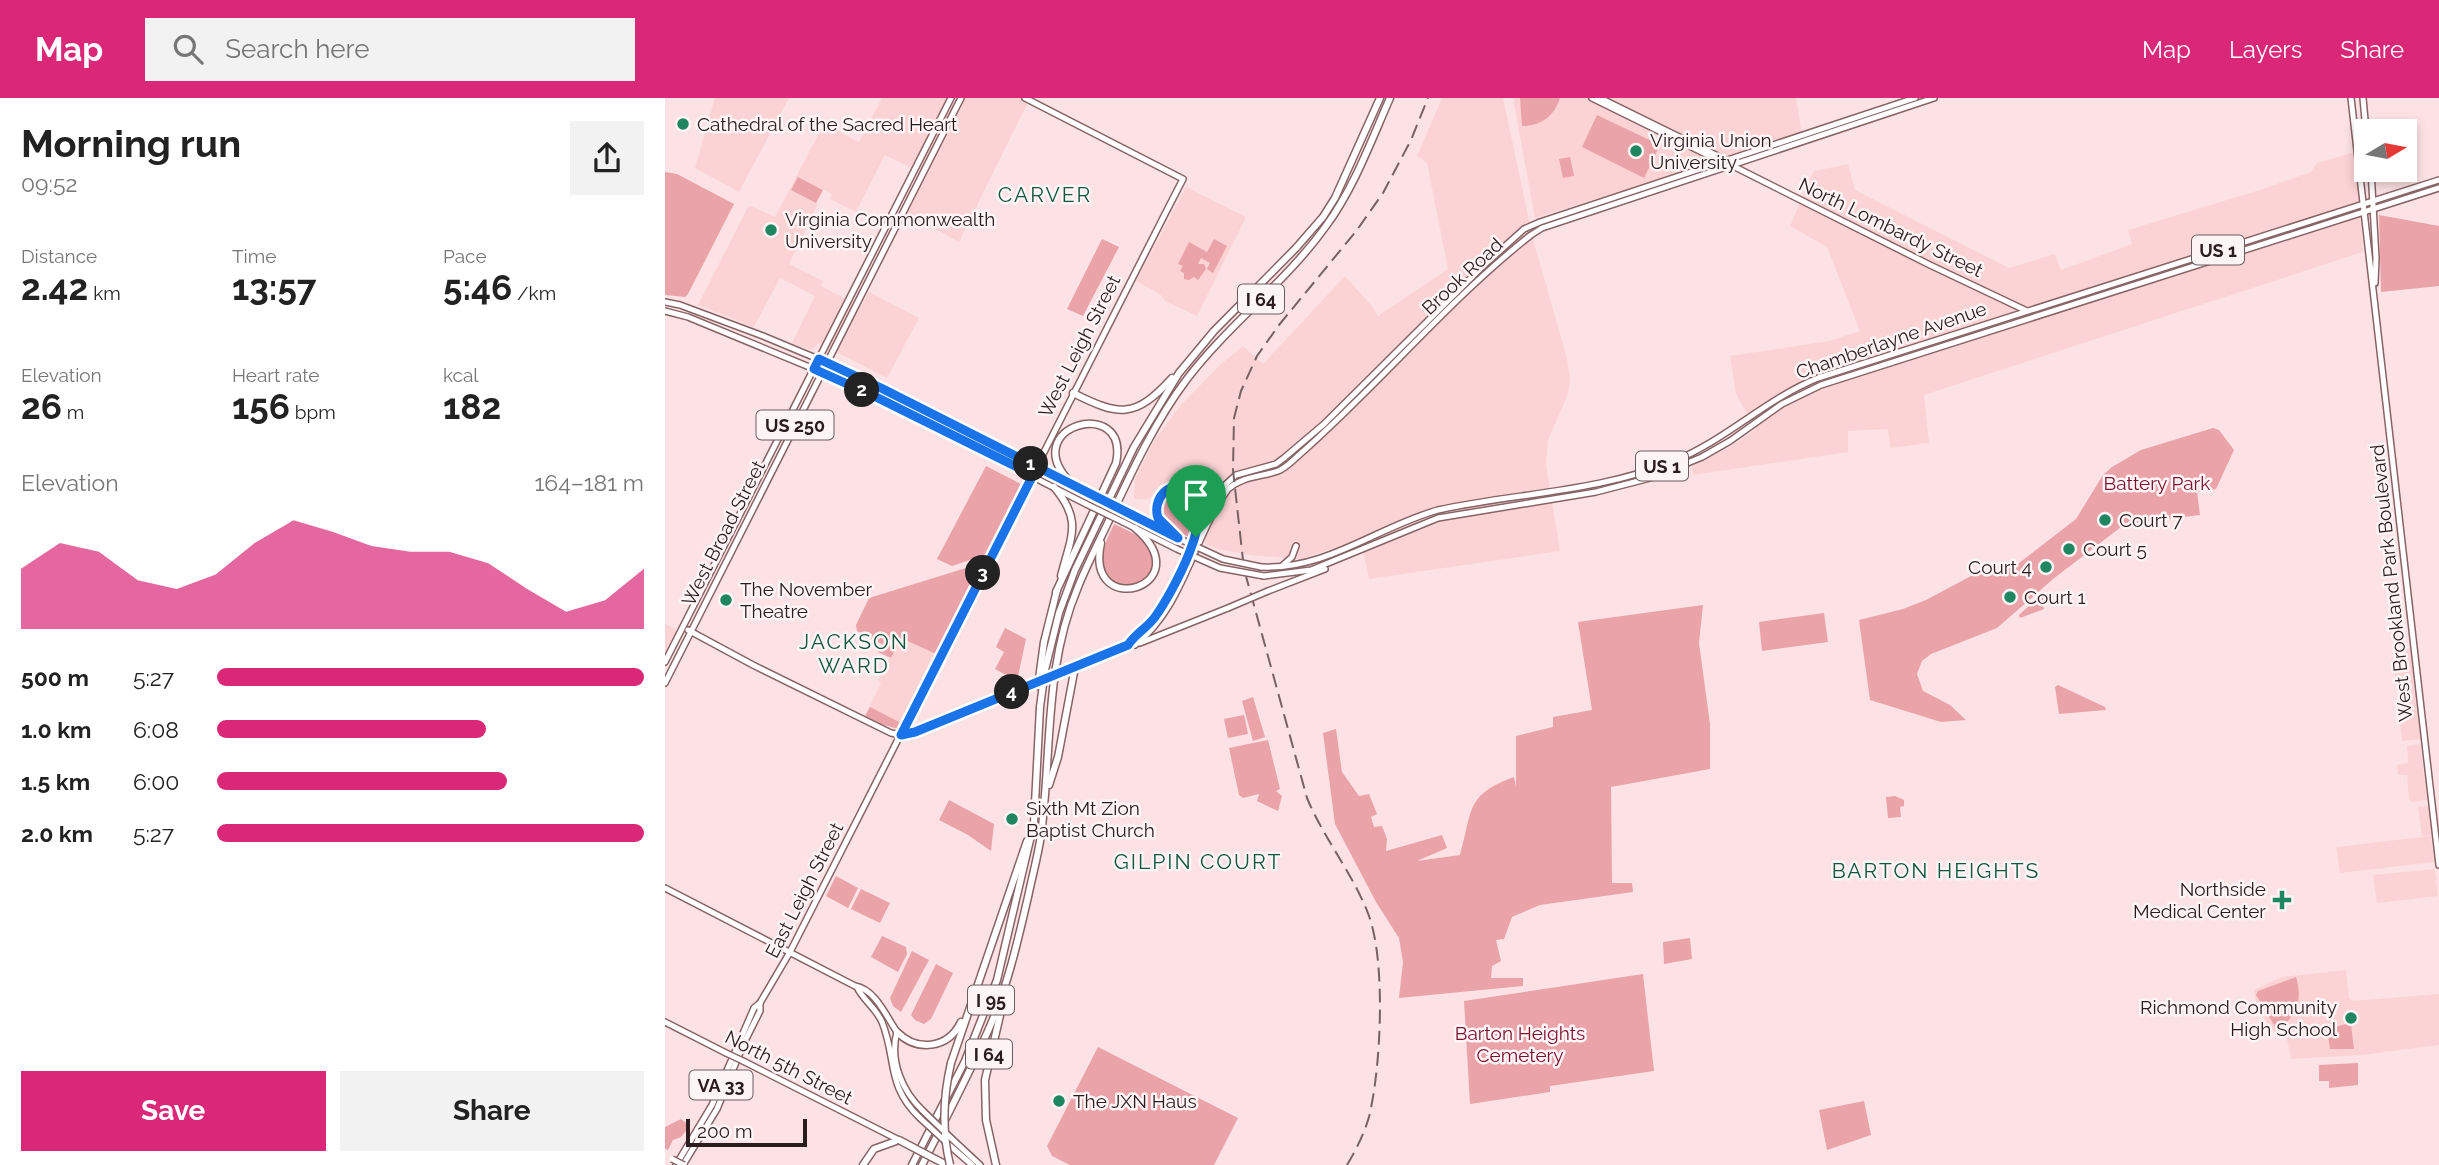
<!DOCTYPE html>
<meta charset="utf-8">
<style>
:root{--surface:#fff;--page:#f2f2f2;--text:#222;--muted:#767676;--accent:#db2777}
body{margin:0;font-family:Raleway,sans-serif;background:var(--page);color:var(--text);height:100vh;display:flex;flex-direction:column;font-size:26px;white-space:nowrap}
*{box-sizing:border-box;margin:0}
p{font-size:23px;color:var(--muted)}
.icon{flex:none;width:38px;height:38px;fill:none;stroke:currentColor;stroke-width:2;stroke-linecap:round;stroke-linejoin:round}
.map{position:relative;flex:1;overflow:hidden}
.drawer{display:flex;flex-direction:column;background:var(--surface);width:665px}
.drawer>*{flex:none}
.needle{width:46px;rotate:80deg}
.controls{position:absolute;left:1689px;top:21px;display:grid;gap:14px}
.controls a{display:grid;place-items:center;width:63px;height:63px;border-radius:0px;background:var(--surface);box-shadow:0 4px 10px #0003;font-size:35px}
.scale{position:absolute;left:21px;bottom:18px;width:121px;box-sizing:border-box;padding-left:7px;border:4px solid #2b1c1d;border-top:0;font-size:19px;line-height:24px;white-space:nowrap;color:#2b1c1d;-webkit-text-stroke:5px #fdf4f5;paint-order:stroke}
.pin{position:absolute;display:grid;place-items:center;width:60px;height:60px;color:#fff;margin:-72px -30px;border-radius:50% 50% 50% 0;rotate:-45deg;box-shadow:0 0 7px #0007}
.pin .icon{rotate:45deg}
.km{position:absolute;width:35px;height:35px;margin:-18px;border-radius:50%;background:#222;color:#fff;font-size:19px;line-height:35px;text-align:center}
.round{display:grid;place-items:center;flex:none;width:74px;height:74px;border-radius:0px;background:var(--page)}
.summary{display:flex;align-items:center;justify-content:space-between;height:119px;padding:0 21px}
h1{font-size:38px;font-weight:700;line-height:52px}
.metrics{display:grid;grid-template-columns:repeat(3,1fr);gap:10px;height:119px;padding:7px 21px}
.metrics div{display:grid;align-content:center}
.metrics b{font-size:35px;font-weight:700}
.metrics small{font-size:19px;font-weight:400}
.metrics p{font-size:19px}
.chart{height:196px;padding:14px 21px}
.chart p{display:flex;justify-content:space-between}
.chart svg{width:100%;height:126px;margin-top:7px;fill:var(--accent);opacity:.7}
.action{display:flex;gap:14px;margin-top:auto;padding:14px 21px}
.action a{flex:1;height:80px;border-radius:0px;background:var(--accent);color:#fff;font-size:28px;font-weight:700;line-height:80px;text-align:center}
.action a+a{background:var(--page);color:var(--text)}
ul{padding:0 21px;list-style:none;font-size:23px}
li{display:grid;grid-template-columns:112px 84px 1fr;align-items:center;height:52px}
li i{height:18px;border-radius:9px;background:var(--accent)}
header{display:flex;align-items:center;gap:42px;box-sizing:border-box;height:98px;padding:0 35px;background:var(--accent);color:#fff}
header strong{font-size:33px}
nav{display:flex;gap:38px;margin-inline-start:auto;font-size:24px}
.search{width:490px;height:63px;background:var(--page);display:flex;align-items:center;gap:18px;box-sizing:border-box;padding:0 24px;border-radius:0px;color:var(--muted);font-size:26px}
main{display:flex;flex:1;min-height:0}
.map>svg:first-child{display:block}
.built{fill:#fcd3d5}
.green{fill:#e9a3a9}
.lines{fill:none;stroke-linecap:round;stroke-linejoin:round}
.major-casing{stroke:#886366;stroke-width:8}
.highway-casing{stroke:#886366;stroke-width:9}
.major{stroke:#fff;stroke-width:5}
.highway{stroke:#fff;stroke-width:6}
.rail{stroke:#756263;stroke-width:2;stroke-dasharray:14 7;stroke-linecap:butt}
.major-bridge-casing{stroke:#886366;stroke-width:8;stroke-linecap:butt}
.highway-bridge-casing{stroke:#886366;stroke-width:9;stroke-linecap:butt}
.major-bridge{stroke:#fff;stroke-width:5}
.highway-bridge{stroke:#fff;stroke-width:6}
.route-casing{stroke:#fff;stroke-width:14}
.route{stroke:#1a73e8;stroke-width:9}
.poi-dot{fill:#208661;stroke:#fdf4f5;stroke-width:2.5}
.labels{text-anchor:middle;dominant-baseline:central;stroke-width:5;stroke-linejoin:round;paint-order:stroke}
.shield{fill:#fdf4f5;stroke:#6a5d5e;stroke-width:2}
.shield-label{font-size:18px;font-weight:bold;fill:#2b1c1d}
.poi-label{font-size:19px;fill:#2b1c1d;stroke:#fdf4f5;text-anchor:start}
.street-label{font-size:19px;fill:#2b1c1d;stroke:#fdf4f5}
.park-label{font-size:19px;fill:#7d0f2c;stroke:#fdf4f5}
.neighbourhood-label{font-size:21px;letter-spacing:2px;fill:#11573e;stroke:#fdf4f5}
</style>
<header>
<strong>Map</strong>
<div class="search"><svg class="icon" aria-label="search" viewBox="0 0 24 24"><circle cx="10" cy="10" r="6"/><path d="M15 15l6 6"/></svg>Search here</div>
<nav><a>Map</a><a>Layers</a><a>Share</a></nav>
</header>
<main>
<section class="drawer">
<div class="summary"><div><h1>Morning run</h1><p>09:52</p></div><a class="round"><svg class="icon" aria-label="share" viewBox="0 0 24 24"><path d="M12 15V3M7 8l5-5 5 5M5 13v7h14v-7"/></svg></a></div>
<div class="metrics">
<div><p>Distance</p><b>2.42<small> km</small></b></div>
<div><p>Time</p><b>13:57</b></div>
<div><p>Pace</p><b>5:46<small> /km</small></b></div>
</div>
<div class="metrics">
<div><p>Elevation</p><b>26<small> m</small></b></div>
<div><p>Heart rate</p><b>156<small> bpm</small></b></div>
<div><p>kcal</p><b>182</b></div>
</div>
<div class="chart"><p><span>Elevation</span>164–181 m</p>
<svg viewBox="0 0 160 44" preserveAspectRatio="none"><path d="M0 44V23L10 14L20 17L30 27L40 30L50 25L60 14L70 6L80 10L90 15L100 17L110 17L120 21L130 30L140 38L150 34L160 23V44z"/></svg>
</div>
<ul>
<li><b>500 m</b>5:27<i style="width:100%"></i></li>
<li><b>1.0 km</b>6:08<i style="width:63%"></i></li>
<li><b>1.5 km</b>6:00<i style="width:68%"></i></li>
<li><b>2.0 km</b>5:27<i style="width:100%"></i></li>
</ul>
<div class="action"><a>Save</a><a>Share</a></div>
</section>
<div class="map">
<svg width="1774" height="1067" viewBox="0 0 1774 1067">
<rect width="100%" height="100%" fill="#fce2e4"/>
<g class="built">
<path d="M50 0H124L74 94 30 70Z"/>
<path d="M217 0H365L294 144 242 116 261 77 220 57 191 114 165 101 167 96 133 79 126 92 153 106 124 166 158 183 156 188 196 209 204 194 254 220 222 280 154 245 146 252 127 245 150 198 115 180 89 229 33 207 83 109 86 108 110 119 159 26 194 44Z"/>
<path d="M777 0H838L868 141 902 260 905 281 903 296 883 342 881 367 895 453 704 481 696 441 636 461 585 457 554 451 540 446 546 392 527 384 495 387 484 401H469L470 381 489 343 515 308 555 267 578 248 598 266 680 178 706 207 713 218 783 171 762 65 752 58Z"/>
<path d="M848 0H1131L1137 36 870 120Z"/>
<path d="M1690 54 1698 154 1259 297 1264 345 1225 350 1223 331 1183 333V354L1028 377 1027 369 1065 349 1091 331 1071 296 1065 258 1164 243 1195 233 1162 149 1125 128 1149 73 1183 66 1190 92 1344 170 1390 156 1396 172 1467 146 1463 132 1595 92 1646 74 1652 65Z"/>
<path d="M521 89 581 119 532 218 500 203 496 197 471 183Z"/>
<path d="M0 526 10 531 12 535 0 559Z"/>
<path d="M236 539 271 556 233 631 216 626 200 618 216 585 213 582Z"/>
<path d="M1746 550 1756 641 1737 643 1734 615 1738 612 1735 581 1731 582 1726 561 1729 558V552Z"/>
<path d="M1755 646 1762 702 1747 704 1744 702 1742 677H1733L1732 667 1743 665 1742 648Z"/>
<path d="M1764 708 1767 737 1757 738 1753 709Z"/>
<path d="M1766 738 1769 764 1675 775 1671 749Z"/>
<path d="M1770 771 1773 798 1712 805 1708 777Z"/>
<path d="M1681 872 1684 900 1688 903 1774 896V947L1697 957 1626 961 1621 936 1607 933 1591 906 1589 892 1616 879Z"/>
</g>
<g class="green">
<path d="M855 0H895C890 17 878 26 861 28H857Z"/>
<path d="M932 17 995 47 979 80 917 49Z"/>
<path d="M905 59 909 78 898 80 894 61Z"/>
<path d="M0 74 12 76 69 106 23 196 20 199 0 197Z"/>
<path d="M133 79 158 92 151 105 126 92Z"/>
<path d="M1691 111 1692 112 1512 171 1511 169Z"/>
<path d="M1714 117 1774 128V188L1716 194Z"/>
<path d="M437 141 454 149 418 218 402 211Z"/>
<path d="M549 141 562 148 548 175 542 171 545 165 536 160 533 166H539L541 171 533 182 529 179 524 182 519 181V175L515 173 518 168 513 166 524 144 542 154Z"/>
<path d="M1548 330 1554 332 1569 352 1551 391 1532 394 1535 417 1460 426 1388 481 1332 530 1266 556 1257 563 1252 576 1258 593 1285 607 1301 622 1276 624 1205 602 1194 522 1238 511 1261 502 1308 477 1349 469 1411 421 1438 377 1447 369 1476 352Z"/>
<path d="M321 368 356 386 322 456 287 468 272 461Z"/>
<path d="M512 391C539 397 532 422 525 440 517 435 507 431 501 424 488 413 494 394 512 391Z"/>
<path d="M449 426C460 431 474 437 482 446 486 450 486 455 487 461 492 494 438 496 438 462 437 450 444 437 449 426Z"/>
<path d="M317 465 271 556 236 540 226 560 213 554 217 546 192 533 191 527 204 500Z"/>
<path d="M1375 498 1378 500 1379 511 1355 520 1354 517Z"/>
<path d="M1038 507 1034 545 1045 626V671L946 689 947 785H967L968 794 875 807 847 819 839 841 831 842 836 863 827 868 826 880H858V888L734 900 738 864 734 840 711 804 670 726 658 635 671 631 677 674 694 698 704 696 712 716 706 719 709 729 717 728 722 741 721 753 777 737 782 750 752 763 795 757C808 712 800 697 849 679L851 689V638L888 629V619L927 612 913 524Z"/>
<path d="M1159 515 1163 544 1097 553 1094 524Z"/>
<path d="M340 530 361 541 352 583 330 571 339 554 331 549Z"/>
<path d="M1393 587 1440 609 1441 612 1394 616 1390 589Z"/>
<path d="M588 599 600 639 588 643 577 603Z"/>
<path d="M205 609 236 625 233 631 216 626 200 618Z"/>
<path d="M579 617 583 636 563 640 559 621Z"/>
<path d="M603 642 615 691 611 693 617 698 613 713 592 703 594 696 578 700 574 697 564 650Z"/>
<path d="M1230 698 1239 702V708L1235 709 1236 719 1223 720 1221 699Z"/>
<path d="M284 702 329 726 326 753 303 737 274 722Z"/>
<path d="M171 778 193 790 183 810 161 798Z"/>
<path d="M196 791 225 805 215 825 186 811Z"/>
<path d="M217 838 241 849 242 856 233 874 206 859Z"/>
<path d="M1025 840 1027 861 999 866 998 844Z"/>
<path d="M247 853 264 862 236 914 228 908 225 900Z"/>
<path d="M271 866 288 875 266 921 259 926 250 922 246 917Z"/>
<path d="M978 876 989 973 885 988V994L805 1006 799 903Z"/>
<path d="M1631 879C1638 902 1632 919 1612 932L1591 897 1593 893Z"/>
<path d="M1684 925 1686 927 1689 951H1665L1663 938 1667 930Z"/>
<path d="M433 949 573 1020 549 1067H405L387 1058 382 1048Z"/>
<path d="M1693 965V987L1664 990V983H1654V967Z"/>
<path d="M1199 1003 1206 1037 1162 1052 1154 1012Z"/>
<path d="M16 1021 25 1028 16 1039 8 1042 3 1052 0 1051V1029Z"/>
</g>
<g class="lines">
<defs>
<g id="major">
<path d="M927 0 1057 64"/>
<path d="M935 0 1061 62"/>
<path d="M1686 0 1774 767"/>
<path d="M1698 0 1701 33"/>
<path d="M1066 67 1265 167 1362 213"/>
<path d="M1706 72 1711 160 1710 185"/>
<path d="M0 204 15 207 98 238 170 268 426 396"/>
<path d="M0 213 23 219 188 287 421 406"/>
<path d="M462 414 502 434"/>
<path d="M458 424 512 451"/>
<path d="M513 440C499 429 487 420 493 401L505 390C536 384 536 412 532 433"/>
<path d="M617 468 627 459 631 448"/>
<path d="M596 469C662 472 712 429 773 412 851 395 935 394 1009 363 1061 342 1101 301 1153 280L1774 82"/>
<path d="M599 478 646 472 773 420 931 394 989 379 1037 359 1065 343 1117 306 1156 287 1774 90"/>
<path d="M603 493 660 471"/>
<path d="M23 532 88 567 226 635 236 637 250 634 370 585"/>
<path d="M475 545 563 510"/>
<path d="M463 547 482 528 496 509 559 388 571 377 611 366 619 360 659 326 818 168 859 131 875 124 1250 0"/>
<path d="M470 547C519 509 528 439 563 391 578 378 596 379 613 373 621 370 627 363 634 357 714 287 782 203 866 137L877 130 1269 0"/>
<path d="M0 564 286 0"/>
<path d="M395 575 466 547"/>
<path d="M0 585 296 0"/>
<path d="M0 790 190 888C210 891 221 918 232 934 224 962 237 993 258 1013"/>
<path d="M192 889C198 902 211 910 217 924 232 961 221 988 255 1020"/>
<path d="M0 924 61 955"/>
<path d="M78 963 234 1042"/>
<path d="M286 1040 315 1067"/>
<path d="M283 1046 307 1067"/>
<path d="M11 1067 47 1007 89 910 95 905 125 854C256 596 386 338 518 81L360 0"/>
<path d="M18 1067 52 1011 78 947 95 913V905"/>
</g>
<g id="highway">
<path d="M408 295C454 318 470 321 507 280"/>
<path d="M389 389C418 423 406 438 396 478"/>
<path d="M436 445C419 524 538 488 470 430"/>
<path d="M391 494 451 365C466 296 348 328 407 386"/>
<path d="M373 588 379 544 392 492"/>
<path d="M384 687 393 659 410 569"/>
<path d="M232 934C252 954 283 951 296 924"/>
<path d="M286 965 362 743"/>
<path d="M279 1024C295 992 312 959 326 926 343 886 353 842 363 799 367 779 373 758 376 737 387 653 379 569 413 489 423 464 436 440 447 416 469 369 491 322 522 281 564 226 621 184 661 128 689 90 706 43 725 0"/>
<path d="M272 1062 282 1067"/>
<path d="M198 1067 209 1051 234 1042"/>
<path d="M247 1067 300 963 332 882 369 725 375 609 380 572 394 515 410 472 469 349 514 275 549 233 631 150 658 119 670 100 715 0"/>
<path d="M257 1067 274 1034"/>
<path d="M331 1067 321 1022 320 982 339 900"/>
</g>
</defs>
<use href="#major" class="major-casing"/>
<use href="#highway" class="highway-casing"/>
<use href="#major" class="major"/>
<use href="#highway" class="highway"/>
<path class="rail" d="M682 1067C691 1052 699 1036 704 1019 716 970 721 865 704 818 689 777 659 741 642 700L579 471 568 372 569 320 576 293 592 258 614 227 692 132 718 95 746 42 763 0"/>
<defs>
<g id="major-bridge">
<path d="M426 396 462 414"/>
<path d="M421 406 458 424"/>
<path d="M517 442 558 461 596 469"/>
<path d="M512 451 555 470 599 478"/>
<path d="M563 510 603 493"/>
<path d="M370 585 395 575"/>
<path d="M61 955 78 963"/>
<path d="M258 1013 286 1040"/>
<path d="M255 1020 281 1044"/>
<path d="M7 1061 19 1067"/>
</g>
<g id="highway-bridge">
<path d="M234 1042 272 1062"/>
<path d="M285 1067C277 1034 278 999 286 965"/>
</g>
</defs>
<use href="#major-bridge" class="major-bridge-casing"/>
<use href="#highway-bridge" class="highway-bridge-casing"/>
<use href="#major-bridge" class="major-bridge"/>
<use href="#highway-bridge" class="highway-bridge"/>
</g>
<g class="lines">
<defs>
<path id="route" d="M154 261 216 290 513 440 493 420C487 402 503 381 523 392 556 410 505 498 490 519 482 530 470 536 463 547L250 634 236 637 368 377 209 298 149 271Z"/>
</defs>
<use href="#route" class="route-casing"/>
<use href="#route" class="route"/>
</g>
<g class="poi-dot">
<circle cx="18" cy="26" r="7"/>
<circle cx="971" cy="53" r="7"/>
<circle cx="106" cy="132" r="7"/>
<circle cx="1440" cy="422" r="7"/>
<circle cx="1404" cy="451" r="7"/>
<circle cx="1381" cy="469" r="7"/>
<circle cx="1345" cy="499" r="7"/>
<circle cx="61" cy="502" r="7"/>
<circle cx="347" cy="721" r="7"/>
<path d="M1613.5 791.5h7v7h7v7h-7v7h-7v-7h-7v-7h7z"/>
<circle cx="1686" cy="920" r="7"/>
<circle cx="394" cy="1003" r="7"/>
</g>
<g class="labels">
<g class="shield">
<rect x="1527" y="137.5" width="52" height="29" rx="5"/>
<rect x="573" y="186.5" width="46" height="29" rx="5"/>
<rect x="91.5" y="312.5" width="77" height="29" rx="5"/>
<rect x="971" y="353.5" width="52" height="29" rx="5"/>
<rect x="303" y="887.5" width="46" height="29" rx="5"/>
<rect x="301" y="941.5" width="46" height="29" rx="5"/>
<rect x="24.5" y="972.5" width="63" height="29" rx="5"/>
</g>
<g class="shield-label">
<text x="1553" y="152">US 1</text>
<text x="596" y="201">I 64</text>
<text x="130" y="327">US 250</text>
<text x="997" y="368">US 1</text>
<text x="326" y="902">I 95</text>
<text x="324" y="956">I 64</text>
<text x="56" y="987">VA 33</text>
</g>
<g class="poi-label">
<text x="32" y="26">Cathedral of the Sacred Heart</text>
<text x="985" y="42">Virginia Union<tspan x="985" dy="22">University</tspan></text>
<text x="120" y="121">Virginia Commonwealth<tspan x="120" dy="22">University</tspan></text>
<text x="1454" y="422">Court 7</text>
<text x="1418" y="451">Court 5</text>
<text x="1367" y="469" text-anchor="end">Court 4</text>
<text x="75" y="491">The November<tspan x="75" dy="22">Theatre</tspan></text>
<text x="1359" y="499">Court 1</text>
<text x="361" y="710">Sixth Mt Zion<tspan x="361" dy="22">Baptist Church</tspan></text>
<text x="1601" y="791" text-anchor="end">Northside<tspan x="1601" dy="22">Medical Center</tspan></text>
<text x="1672" y="909" text-anchor="end">Richmond Community<tspan x="1672" dy="22">High School</tspan></text>
<text x="408" y="1003">The JXN Haus</text>
</g>
<g class="street-label">
<text transform="translate(1226 129) rotate(26)">North Lombardy Street</text>
<text transform="translate(797 178) rotate(-43)">Brook Road</text>
<text transform="translate(1226 242) rotate(-19)">Chamberlayne Avenue</text>
<text transform="translate(414 248) rotate(-63)">West Leigh Street</text>
<text transform="translate(58 435) rotate(-63)">West Broad Street</text>
<text transform="translate(1726 485) rotate(-96)">West Brookland Park Boulevard</text>
<text transform="translate(139 792) rotate(-63)">East Leigh Street</text>
<text transform="translate(124 969) rotate(27)">North 5th Street</text>
</g>
<g class="park-label">
<text x="1492" y="385">Battery Park</text>
<text x="855" y="935">Barton Heights<tspan x="855" dy="22">Cemetery</tspan></text>
</g>
<g class="neighbourhood-label">
<text x="380" y="96">CARVER</text>
<text x="189" y="543">JACKSON<tspan x="189" dy="24">WARD</tspan></text>
<text x="533" y="763">GILPIN COURT</text>
<text x="1271" y="772">BARTON HEIGHTS</text>
</g>
</g>
</svg>
<div class="controls">
<a><svg class="needle" viewBox="-14 -14 28 28"><path d="M0-13l5 13h-10z" fill="#e53935"/><path d="M0 13l5-13h-10z" fill="#767676"/></svg></a>
</div>
<div class="scale">200 m</div>
<div class="pin" style="left:531px;top:439px;background:#1e9e55"><svg class="icon" aria-label="arrive" viewBox="0 0 24 24"><path d="M6 21V4h12l-3 4 3 4H6"/></svg></div>
<b class="km" style="left:366px;top:366px">1</b>
<b class="km" style="left:197px;top:292px">2</b>
<b class="km" style="left:318px;top:475px">3</b>
<b class="km" style="left:347px;top:594px">4</b>
</div>
</main>
